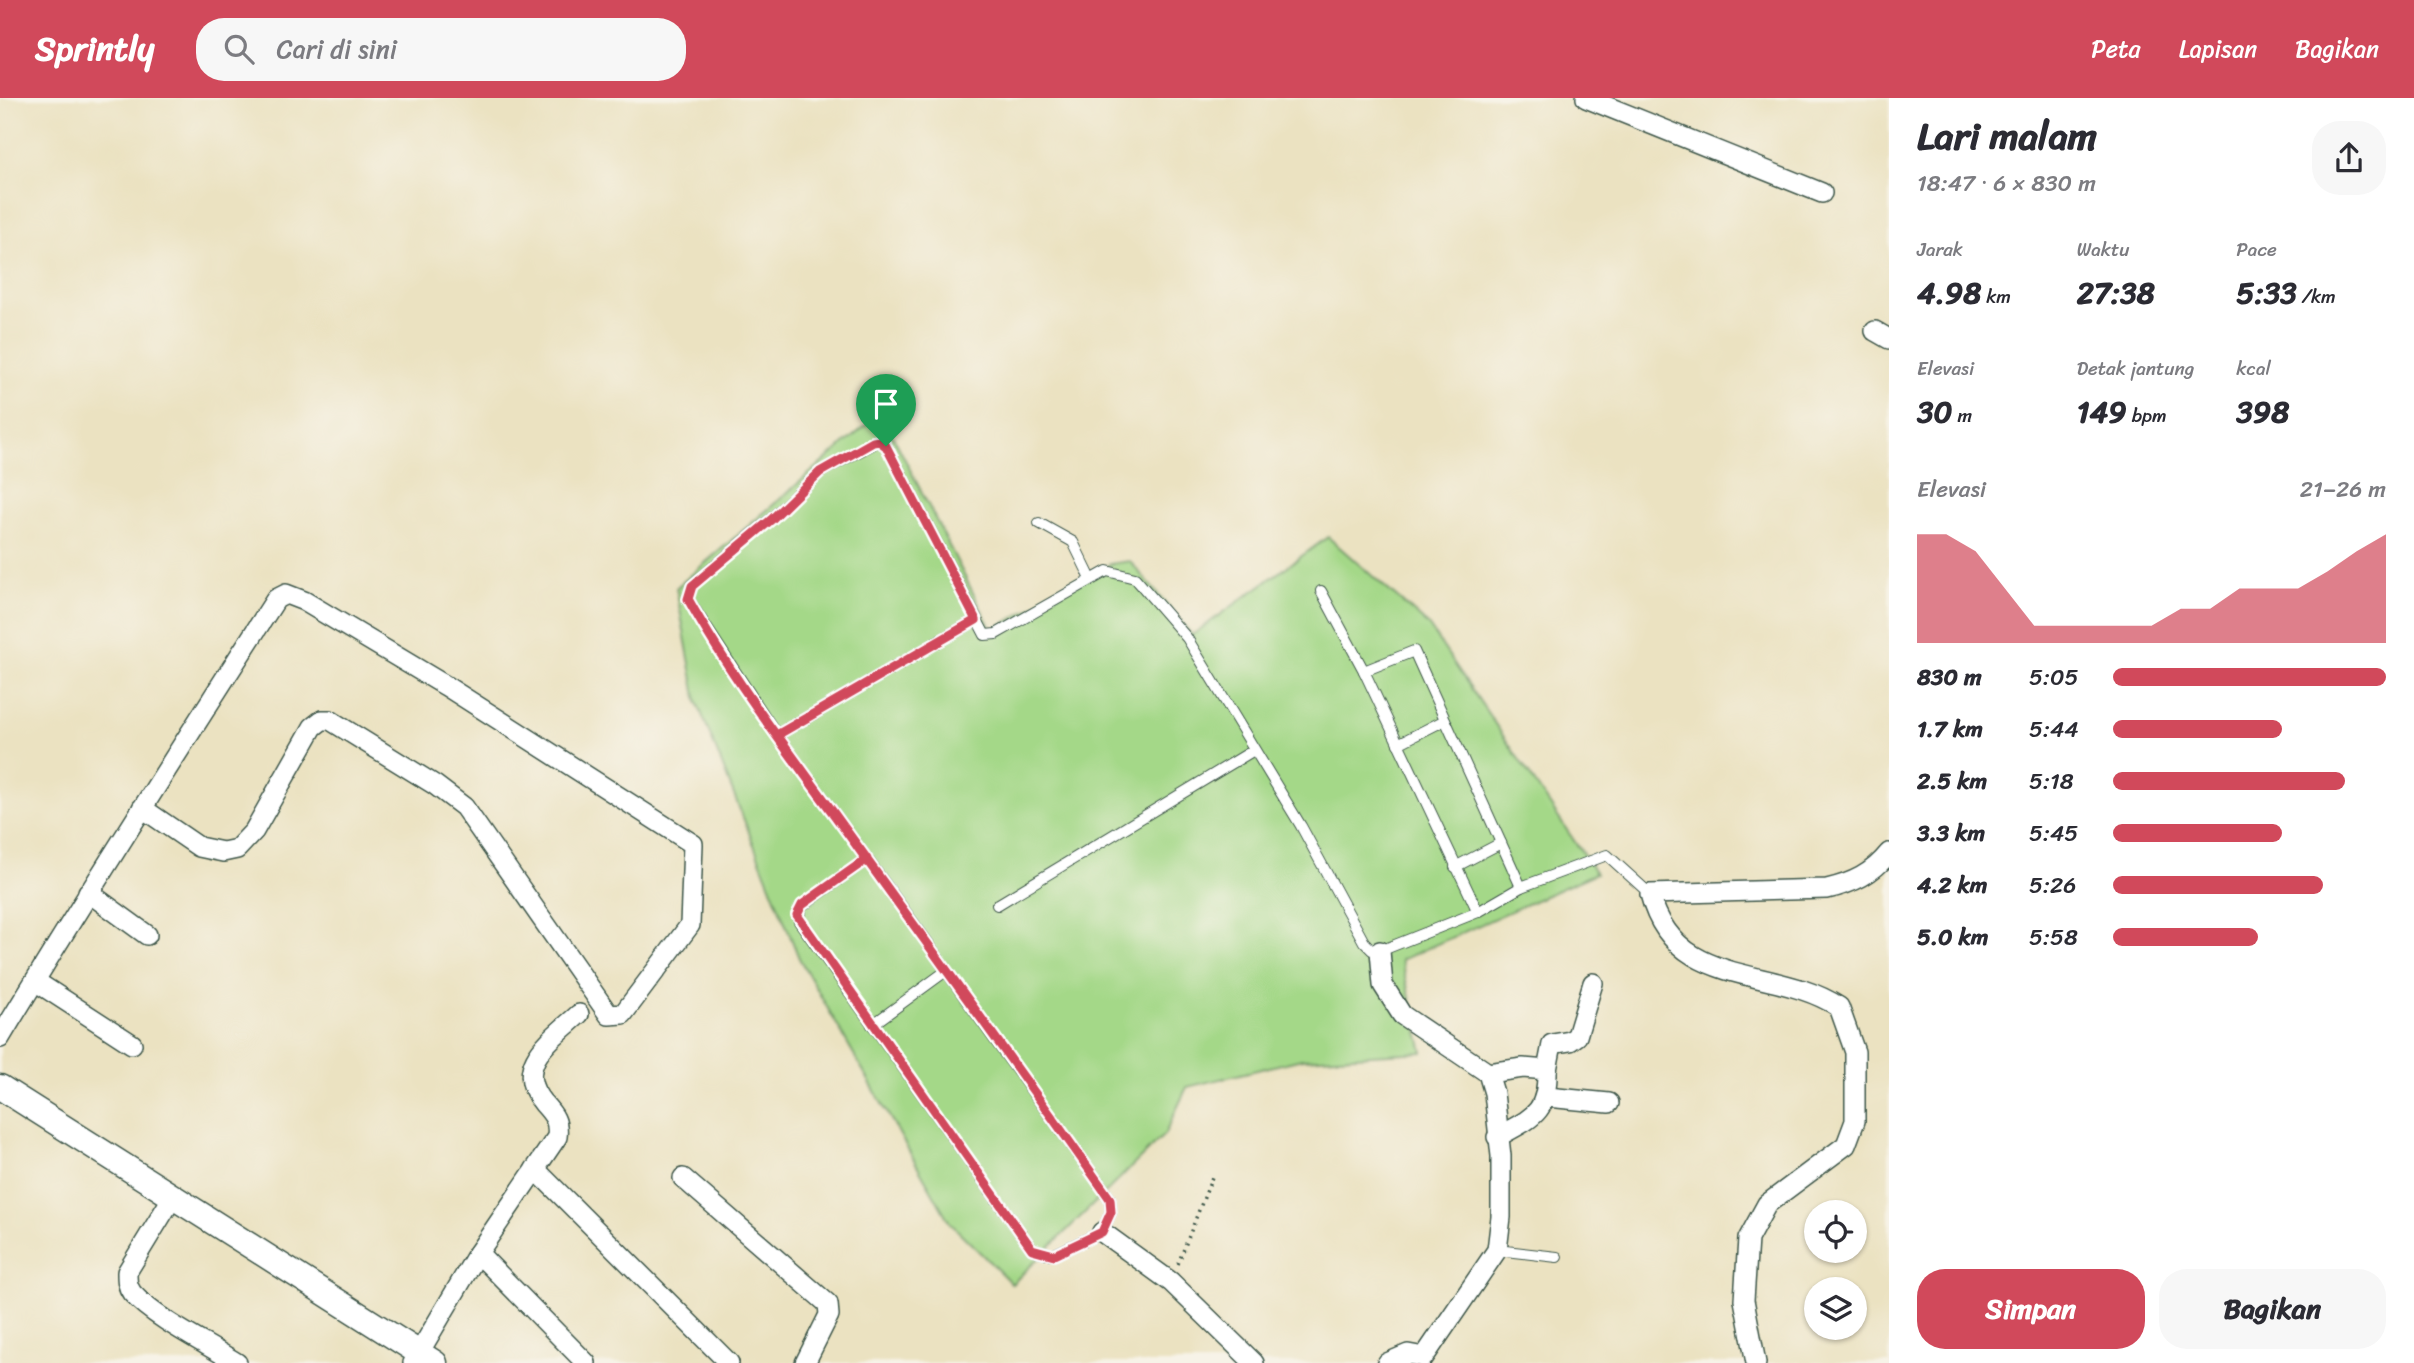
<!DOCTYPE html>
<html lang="id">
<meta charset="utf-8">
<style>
:root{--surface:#fff;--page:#f7f7f7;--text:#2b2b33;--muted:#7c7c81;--accent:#d1495b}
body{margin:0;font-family:Sriracha,sans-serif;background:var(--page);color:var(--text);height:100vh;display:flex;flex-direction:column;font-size:26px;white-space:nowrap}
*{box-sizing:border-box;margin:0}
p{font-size:23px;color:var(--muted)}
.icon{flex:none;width:38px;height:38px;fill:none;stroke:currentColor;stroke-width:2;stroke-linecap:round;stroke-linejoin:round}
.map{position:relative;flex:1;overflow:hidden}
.side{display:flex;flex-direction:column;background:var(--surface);width:525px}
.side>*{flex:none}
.tools{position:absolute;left:1804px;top:1102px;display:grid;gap:14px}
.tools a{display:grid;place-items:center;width:63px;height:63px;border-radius:50%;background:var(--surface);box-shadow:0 2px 5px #0004;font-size:35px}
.pin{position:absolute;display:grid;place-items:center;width:60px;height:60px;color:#fff;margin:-72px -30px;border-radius:50% 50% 50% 0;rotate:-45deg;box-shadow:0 0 7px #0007}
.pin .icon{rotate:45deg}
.round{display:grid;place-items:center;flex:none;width:74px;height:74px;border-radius:28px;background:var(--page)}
.head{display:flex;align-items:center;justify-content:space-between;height:119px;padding:0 28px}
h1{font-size:38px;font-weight:700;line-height:52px}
.stats{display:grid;grid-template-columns:repeat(3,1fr);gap:10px;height:119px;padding:7px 28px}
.stats div{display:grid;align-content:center}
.stats b{font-size:30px;font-weight:700}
.stats small{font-size:19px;font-weight:400}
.stats p{font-size:19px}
.chart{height:196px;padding:14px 28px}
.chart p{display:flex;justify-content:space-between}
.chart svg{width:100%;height:126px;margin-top:7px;fill:var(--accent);opacity:.7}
.button{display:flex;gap:14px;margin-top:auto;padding:14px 28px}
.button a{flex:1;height:80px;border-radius:28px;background:var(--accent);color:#fff;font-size:28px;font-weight:700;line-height:80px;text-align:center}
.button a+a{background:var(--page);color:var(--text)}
ul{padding:0 28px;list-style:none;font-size:23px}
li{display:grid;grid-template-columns:112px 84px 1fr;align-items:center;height:52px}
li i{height:18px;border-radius:9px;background:var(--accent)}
header{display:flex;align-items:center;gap:42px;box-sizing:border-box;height:98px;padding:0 35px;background:var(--accent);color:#fff}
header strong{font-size:33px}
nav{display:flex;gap:38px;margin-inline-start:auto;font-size:24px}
.search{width:490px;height:63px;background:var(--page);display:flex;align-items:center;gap:18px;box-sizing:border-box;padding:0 24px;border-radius:28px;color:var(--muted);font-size:26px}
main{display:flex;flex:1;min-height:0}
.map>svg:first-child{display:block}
.green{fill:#a4d888;stroke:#628a5e;stroke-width:2}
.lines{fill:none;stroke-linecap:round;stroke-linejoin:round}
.service-casing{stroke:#3e5649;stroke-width:12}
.minor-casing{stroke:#3e5649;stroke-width:22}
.tertiary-casing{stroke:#3e5649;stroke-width:27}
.path{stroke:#3e5649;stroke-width:3.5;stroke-dasharray:2 5;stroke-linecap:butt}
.service{stroke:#fff;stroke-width:10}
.minor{stroke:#fff;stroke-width:19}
.tertiary{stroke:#fff;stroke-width:24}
.route-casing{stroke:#fff;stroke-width:14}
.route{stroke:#d1495b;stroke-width:9}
</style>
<header>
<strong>Sprintly</strong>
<div class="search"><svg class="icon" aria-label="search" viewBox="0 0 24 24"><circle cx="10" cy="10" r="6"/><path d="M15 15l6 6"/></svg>Cari di sini</div>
<nav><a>Peta</a><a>Lapisan</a><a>Bagikan</a></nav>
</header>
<main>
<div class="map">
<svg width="1889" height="1265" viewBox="0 0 1889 1265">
<rect width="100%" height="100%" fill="#f7f3e8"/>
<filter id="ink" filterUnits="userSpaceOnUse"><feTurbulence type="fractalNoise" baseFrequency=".0143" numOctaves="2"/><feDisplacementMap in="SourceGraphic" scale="14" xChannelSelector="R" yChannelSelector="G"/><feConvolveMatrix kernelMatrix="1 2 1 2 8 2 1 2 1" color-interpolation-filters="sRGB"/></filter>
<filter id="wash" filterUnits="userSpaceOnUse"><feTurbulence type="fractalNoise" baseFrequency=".00686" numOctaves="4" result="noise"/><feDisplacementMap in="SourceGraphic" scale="28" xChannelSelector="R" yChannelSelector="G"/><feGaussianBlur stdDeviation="1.57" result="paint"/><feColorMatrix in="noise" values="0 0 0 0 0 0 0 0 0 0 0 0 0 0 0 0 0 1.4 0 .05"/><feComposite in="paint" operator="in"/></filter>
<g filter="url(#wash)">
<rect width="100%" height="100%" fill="#ebe2c1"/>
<path class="green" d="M878 317 895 342 992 532 1110 466 1130 463 1192 537 1328 439 1428 527 1596 775 1401 862 1423 954 1302 961 1187 989 1165 1036 1012 1186 950 1125 799 860 697 604 676 490Z"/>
</g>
<g filter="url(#ink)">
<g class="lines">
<defs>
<g id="service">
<path d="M1039 425 1073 444 1091 481"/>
<path d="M1321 493 1364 573 1478 814"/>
<path d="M1364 573 1414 553 1521 789"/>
<path d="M777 637 976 522"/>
<path d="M1398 646 1445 622"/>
<path d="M867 761 800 810 799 823 1032 1151 1053 1157 1102 1134 1111 1114 1110 1101C1050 1015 985 933 928 845L777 637 688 501 692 487 772 420 820 374 879 343 886 348 985 537 996 536 1107 473 1135 480 1187 540 1301 728 1364 844 1372 852 1380 853 1478 814 1521 789 1607 757 1650 796"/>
<path d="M1455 769 1501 745"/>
<path d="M997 807 1254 652"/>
<path d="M872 927 946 873"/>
<path d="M1497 1152 1557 1159"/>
</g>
<g id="minor">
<path d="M1586 0 1822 95"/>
<path d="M1875 233 1889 241"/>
<path d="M88 794 147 837"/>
<path d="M1380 853 1383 887 1402 917 1488 975 1494 995 1501 1058V1119L1497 1152 1424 1259 1408 1256 1387 1265"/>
<path d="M35 883 132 946"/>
<path d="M0 940C89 792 182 647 276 501L286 496 304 503 446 588 693 746 690 827 623 916 609 917 464 709 435 687 330 622H322L313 629 254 733 237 751 223 754 199 749 142 710"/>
<path d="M1547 972 1552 946 1570 943 1577 938 1593 885"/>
<path d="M1488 975 1523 970 1547 972C1548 1016 1533 1019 1497 1039"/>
<path d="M1547 999 1609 1005"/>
<path d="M535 1071 729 1265"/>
<path d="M683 1080 828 1206 829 1217 805 1265"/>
<path d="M174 1097 127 1174C127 1182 127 1188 132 1195 154 1220 207 1246 237 1265"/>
<path d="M1102 1134 1171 1184 1254 1265"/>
<path d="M478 1155 586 1265"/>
<path d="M413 1265 478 1155 557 1039C559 1023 554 1017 543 1005 511 967 552 941 579 916"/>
<path d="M1756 1265 1744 1202 1748 1141 1767 1106 1846 1047 1855 1023V954L1839 909C1774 866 1675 893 1650 796L1827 791C1853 785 1872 776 1889 755"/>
</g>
<path id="tertiary" d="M0 989 435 1265"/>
</defs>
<use href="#service" class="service-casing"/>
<use href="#minor" class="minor-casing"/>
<use href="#tertiary" class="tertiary-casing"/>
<path class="path" d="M1178 1166 1212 1079"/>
<use href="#service" class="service"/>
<use href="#minor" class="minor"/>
<use href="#tertiary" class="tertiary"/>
</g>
</g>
<g class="lines" filter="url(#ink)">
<defs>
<path id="route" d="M886 348 879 343 873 344 820 374 772 421 692 488 688 501C735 586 802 672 859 751 943 867 1027 983 1110 1101L1111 1114 1102 1134 1054 1157 1032 1151 797 817 802 807 867 761 777 637 976 522 886 348"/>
</defs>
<use href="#route" class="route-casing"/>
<use href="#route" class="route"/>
</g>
</svg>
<div class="tools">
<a><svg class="icon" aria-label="locate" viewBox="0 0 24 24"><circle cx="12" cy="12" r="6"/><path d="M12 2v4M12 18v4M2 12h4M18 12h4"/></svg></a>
<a><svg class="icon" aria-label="layers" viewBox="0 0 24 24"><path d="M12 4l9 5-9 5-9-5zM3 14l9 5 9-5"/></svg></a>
</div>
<div class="pin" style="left:886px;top:348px;background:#1e9e55"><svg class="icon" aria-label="arrive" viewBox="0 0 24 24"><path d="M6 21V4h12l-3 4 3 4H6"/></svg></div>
</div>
<section class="side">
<div class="head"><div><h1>Lari malam</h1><p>18:47 · 6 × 830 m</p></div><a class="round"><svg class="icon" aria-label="share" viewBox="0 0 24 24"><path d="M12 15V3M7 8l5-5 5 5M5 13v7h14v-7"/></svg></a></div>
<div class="stats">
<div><p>Jarak</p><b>4.98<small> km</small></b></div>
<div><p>Waktu</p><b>27:38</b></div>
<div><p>Pace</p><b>5:33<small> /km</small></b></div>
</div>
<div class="stats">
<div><p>Elevasi</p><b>30<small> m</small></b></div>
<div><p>Detak jantung</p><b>149<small> bpm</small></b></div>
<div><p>kcal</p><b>398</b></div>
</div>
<div class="chart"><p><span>Elevasi</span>21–26 m</p>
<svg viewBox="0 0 160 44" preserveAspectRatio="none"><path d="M0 44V6L10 6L20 12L30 25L40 38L50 38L60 38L70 38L80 38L90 32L100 32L110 25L120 25L130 25L140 19L150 12L160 6V44z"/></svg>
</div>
<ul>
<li><b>830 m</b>5:05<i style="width:100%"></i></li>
<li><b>1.7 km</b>5:44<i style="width:62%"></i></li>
<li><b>2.5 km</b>5:18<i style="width:85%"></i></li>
<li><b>3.3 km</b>5:45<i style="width:62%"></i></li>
<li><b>4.2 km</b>5:26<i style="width:77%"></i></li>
<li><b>5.0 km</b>5:58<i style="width:53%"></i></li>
</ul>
<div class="button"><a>Simpan</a><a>Bagikan</a></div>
</section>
</main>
